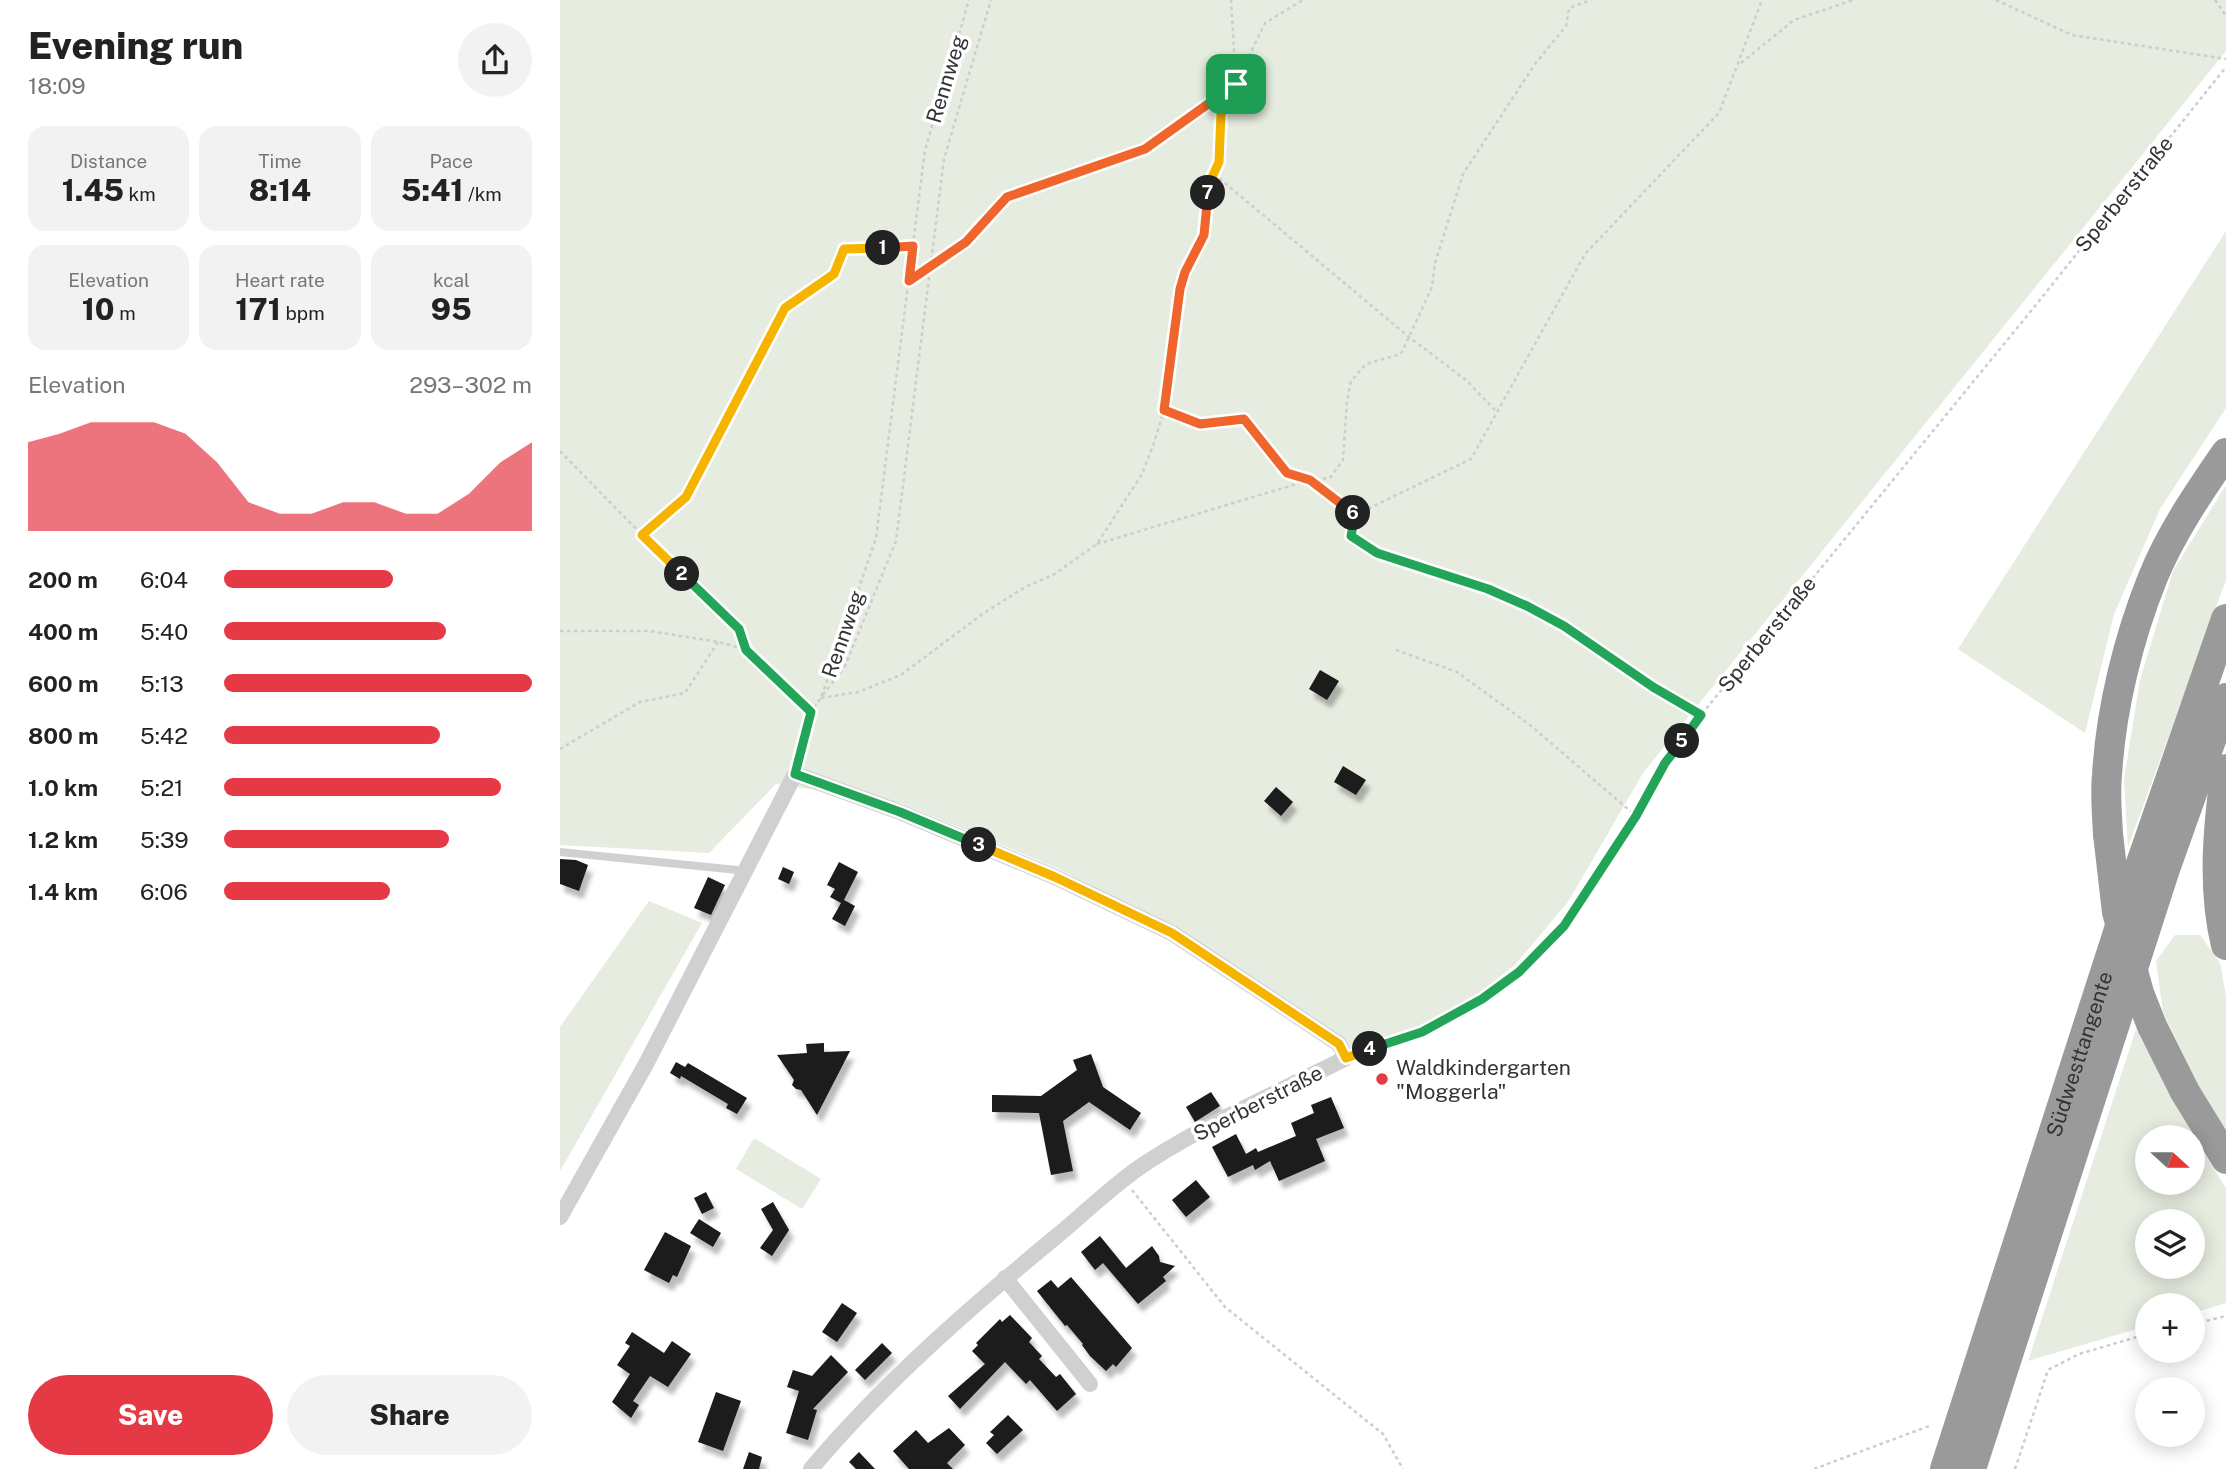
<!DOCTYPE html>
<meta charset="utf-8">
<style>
:root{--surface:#fff;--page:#f2f2f2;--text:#222;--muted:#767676;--accent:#e63946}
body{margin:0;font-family:"Public Sans",sans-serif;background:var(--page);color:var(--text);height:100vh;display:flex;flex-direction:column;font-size:26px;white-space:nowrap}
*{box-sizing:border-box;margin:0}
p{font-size:23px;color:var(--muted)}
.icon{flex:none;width:38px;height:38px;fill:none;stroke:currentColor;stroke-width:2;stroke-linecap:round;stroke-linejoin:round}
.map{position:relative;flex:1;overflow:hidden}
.sheet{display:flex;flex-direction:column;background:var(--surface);width:560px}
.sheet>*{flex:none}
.needle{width:46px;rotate:111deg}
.tools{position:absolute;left:1575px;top:1125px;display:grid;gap:14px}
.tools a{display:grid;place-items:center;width:70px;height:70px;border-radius:50%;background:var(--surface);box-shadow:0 4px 18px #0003;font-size:35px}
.pin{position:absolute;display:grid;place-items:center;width:60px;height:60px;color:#fff;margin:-30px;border-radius:14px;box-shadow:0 4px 10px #0006}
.km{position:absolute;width:35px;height:35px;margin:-18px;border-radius:50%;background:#222;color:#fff;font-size:19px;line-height:35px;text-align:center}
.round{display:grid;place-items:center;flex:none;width:74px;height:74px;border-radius:37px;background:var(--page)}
.summary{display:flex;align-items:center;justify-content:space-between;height:119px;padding:0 28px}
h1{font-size:38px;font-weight:800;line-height:52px}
.metrics{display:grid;grid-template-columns:repeat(3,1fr);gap:10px;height:119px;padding:7px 28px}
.metrics div{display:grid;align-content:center;border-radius:18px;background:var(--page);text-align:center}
.metrics b{font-size:30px;font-weight:800}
.metrics small{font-size:19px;font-weight:400}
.metrics p{font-size:19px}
.chart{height:196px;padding:14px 28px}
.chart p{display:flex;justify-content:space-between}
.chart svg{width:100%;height:126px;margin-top:7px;fill:var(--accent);opacity:.7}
.primary-button{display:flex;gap:14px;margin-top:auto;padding:14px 28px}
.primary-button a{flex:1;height:80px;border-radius:42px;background:var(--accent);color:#fff;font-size:28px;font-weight:800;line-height:80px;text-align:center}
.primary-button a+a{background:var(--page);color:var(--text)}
ul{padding:0 28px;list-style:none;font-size:23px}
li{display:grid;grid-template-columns:112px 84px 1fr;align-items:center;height:52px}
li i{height:18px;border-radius:9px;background:var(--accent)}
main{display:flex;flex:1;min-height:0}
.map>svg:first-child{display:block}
.green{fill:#e6ecdf;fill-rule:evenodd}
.building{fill:#1a1a1a;filter:url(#shadow)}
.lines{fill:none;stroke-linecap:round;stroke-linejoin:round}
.path{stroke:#cdcdcd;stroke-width:2.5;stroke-dasharray:3.5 3.5;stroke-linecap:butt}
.lane{stroke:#d0d0d0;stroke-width:8}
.street{stroke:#d0d0d0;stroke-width:16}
.highway{stroke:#9a9a9a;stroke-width:30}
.highway-bridge{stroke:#9a9a9a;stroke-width:30}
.split-1-casing{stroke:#fff;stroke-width:14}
.split-2-casing{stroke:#fff;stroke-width:14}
.split-3-casing{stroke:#fff;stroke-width:14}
.split-4-casing{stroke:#fff;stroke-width:14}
.split-5-casing{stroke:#fff;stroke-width:14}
.split-6-casing{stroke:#fff;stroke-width:14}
.split-7-casing{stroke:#fff;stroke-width:14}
.split-8-casing{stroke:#fff;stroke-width:14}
.split-1{stroke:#f0652b;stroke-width:9}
.split-2{stroke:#f5b400;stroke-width:9}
.split-3{stroke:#22a559;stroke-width:9}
.split-4{stroke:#f5b400;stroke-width:9}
.split-5{stroke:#22a559;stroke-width:9}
.split-6{stroke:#22a559;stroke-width:9}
.split-7{stroke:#f0652b;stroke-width:9}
.split-8{stroke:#f5b400;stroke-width:9}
.poi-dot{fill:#e63946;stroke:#fff;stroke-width:2.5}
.labels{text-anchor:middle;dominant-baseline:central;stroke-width:7;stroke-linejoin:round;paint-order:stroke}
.street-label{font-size:21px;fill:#333;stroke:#fff}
.poi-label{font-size:21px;fill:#333;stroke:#fff;text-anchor:start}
</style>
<main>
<section class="sheet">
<div class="summary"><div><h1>Evening run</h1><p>18:09</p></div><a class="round"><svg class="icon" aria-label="share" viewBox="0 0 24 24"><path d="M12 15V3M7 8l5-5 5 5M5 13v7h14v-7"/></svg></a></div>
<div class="metrics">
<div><p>Distance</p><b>1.45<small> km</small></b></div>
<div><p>Time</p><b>8:14</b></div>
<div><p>Pace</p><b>5:41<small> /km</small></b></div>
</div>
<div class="metrics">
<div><p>Elevation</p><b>10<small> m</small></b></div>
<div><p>Heart rate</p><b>171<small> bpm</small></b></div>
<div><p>kcal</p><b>95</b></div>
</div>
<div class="chart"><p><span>Elevation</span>293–302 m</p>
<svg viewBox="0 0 160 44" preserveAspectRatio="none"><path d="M0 44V13L10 10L20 6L30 6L40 6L50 10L60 20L70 34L80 38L90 38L100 34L110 34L120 38L130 38L140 31L150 20L160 13V44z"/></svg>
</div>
<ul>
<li><b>200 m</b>6:04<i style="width:55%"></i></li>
<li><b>400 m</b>5:40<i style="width:72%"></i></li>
<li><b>600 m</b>5:13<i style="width:100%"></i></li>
<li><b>800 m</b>5:42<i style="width:70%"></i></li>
<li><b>1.0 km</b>5:21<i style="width:90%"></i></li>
<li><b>1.2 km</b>5:39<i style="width:73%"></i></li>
<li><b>1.4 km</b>6:06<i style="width:54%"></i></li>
</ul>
<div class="primary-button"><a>Save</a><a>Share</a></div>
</section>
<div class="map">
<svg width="1666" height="1469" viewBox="0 0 1666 1469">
<defs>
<filter id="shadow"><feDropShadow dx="4.5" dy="8" stdDeviation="2" flood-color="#0004"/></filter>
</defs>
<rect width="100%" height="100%" fill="#fff"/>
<g class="green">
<path d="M0 0H1666V51L1083 773 1008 902 955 965 919 993 866 1025 794 1050 592 917 499 869 341 803 216 784 149 853 0 845Z"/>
<path d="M1666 231V408L1600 509 1554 614 1525 733 1398 649Z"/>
<path d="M1666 485V580L1568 847 1564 779 1580 680 1613 571Z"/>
<path d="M89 901 142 923 0 1171V1027Z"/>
<path d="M1615 935H1640L1660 963 1666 996V1135L1647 1104 1603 1012 1596 961Z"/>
<path d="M1576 1029 1635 1139 1666 1188V1303L1633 1313V1306H1587V1326L1468 1361ZM1587 1138H1633V1183H1587ZM1587 1222H1633V1267H1587Z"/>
<path d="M194 1138 261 1179 242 1209 176 1169Z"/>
</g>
<g class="building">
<path d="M760 670 779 681 767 700 749 689Z"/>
<path d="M783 766 806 780 796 795 774 782Z"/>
<path d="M716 787 733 802 721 816 704 801Z"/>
<path d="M0 859 16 860 28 865 19 891 0 884Z"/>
<path d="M279 862 298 872 284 900 295 906 285 926 272 919 281 903 270 897 275 889 267 885Z"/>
<path d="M223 867 234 872 229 884 218 879Z"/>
<path d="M148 877 165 885 151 915 134 908Z"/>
<path d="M264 1043V1052L290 1051 257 1115 241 1090 236 1089 232 1085 234 1080 217 1055 247 1053 246 1044Z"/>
<path d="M531 1054 543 1087 581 1113 570 1130 529 1102 503 1121 513 1171 491 1175 479 1113 432 1112V1095L481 1096 517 1070 513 1060Z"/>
<path d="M116 1062 125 1067 128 1063 187 1098 177 1114 166 1108 168 1104 121 1076 120 1079 110 1073Z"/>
<path d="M651 1092 660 1106 635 1122 626 1107Z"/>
<path d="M771 1097 784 1128 756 1139 765 1161 719 1181 710 1161 695 1170 693 1165 668 1177 652 1147 676 1134 686 1154 696 1148 698 1152 736 1136 731 1123 754 1113 751 1105Z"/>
<path d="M636 1180 650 1197 626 1217 612 1200Z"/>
<path d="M146 1192 154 1208 142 1214 134 1198Z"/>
<path d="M213 1202 229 1230 212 1256 200 1248 213 1230 201 1209Z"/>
<path d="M139 1219 161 1233 153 1247 130 1233Z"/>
<path d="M105 1232 131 1246 117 1277 113 1275 109 1283 84 1270Z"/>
<path d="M540 1236 566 1268 592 1246 599 1256 600 1262 615 1266 603 1277 606 1281 578 1304 543 1263 535 1270 521 1252Z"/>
<path d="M511 1277 572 1348 556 1367 553 1364 546 1371 530 1356 522 1345 523 1344 507 1325 505 1326 477 1291 491 1280 498 1288Z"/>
<path d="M282 1303 297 1313 277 1342 262 1332Z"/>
<path d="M450 1315 472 1338 469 1342 482 1356 479 1359 496 1377 500 1374 516 1394 497 1411 470 1380 466 1384 445 1362 400 1409 388 1396 425 1364 412 1351 418 1345 416 1343 440 1319 442 1322Z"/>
<path d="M72 1332 104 1353 112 1341 131 1354 108 1387 90 1376 73 1401 79 1405 71 1418 52 1402 70 1374 57 1365 70 1346 65 1343Z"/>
<path d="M322 1343 332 1353 305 1380 295 1370Z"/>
<path d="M271 1355 288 1372 253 1409 257 1410 248 1440 226 1433 239 1391 227 1387 233 1370 252 1376Z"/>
<path d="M156 1392 181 1401 163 1451 138 1442Z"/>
<path d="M448 1415 463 1430 437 1454 426 1443 434 1435 430 1432Z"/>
<path d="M389 1428 405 1445 387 1463 393 1469H349L333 1451 356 1430 368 1443Z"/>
<path d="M189 1452 202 1457 199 1469H183Z"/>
<path d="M299 1452 315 1469H296L289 1462Z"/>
</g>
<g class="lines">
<g class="path">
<path d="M1436 0 1512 35 1666 59"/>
<path d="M1655 0 1666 16"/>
<path d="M1181 63 1234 20 1293 0"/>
<path d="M654 174 849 337 906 380 937 412"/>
<path d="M349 281 406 242 447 197 585 149 676 84 671 0"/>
<path d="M604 410 640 424 684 419 727 473 750 480 770 478 783 460 787 401 791 381 806 364 841 354 872 287 875 263 903 174 975 64 1006 26 1009 8 1031 0"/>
<path d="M0 451 82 535 179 629 186 650"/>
<path d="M795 515 791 536 817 553 928 589 967 606 1004 626 1093 687 1140 715"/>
<path d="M82 535 126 497 225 308 274 274 284 249 353 246"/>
<path d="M537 544 750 480 795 515 911 459 1025 254 1159 113 1202 0"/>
<path d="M0 631H89L159 642 186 650 251 712"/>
<path d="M836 650 897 672 970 725 1076 816"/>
<path d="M263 695 285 666 336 541 384 159 431 0"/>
<path d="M261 698 298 692 341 675 421 615 465 587 493 575 537 544 582 474 593 446 604 410 620 289 624 272 644 235 648 186 659 162 661 114 705 23 743 0"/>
<path d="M0 749 80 702 125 693 158 642"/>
<path d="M238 761 251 712 261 698 316 538 365 150 409 0"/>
<path d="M800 1052 862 1032 922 999 959 972 1004 926 1076 816 1105 763 1141 715 1471 311 1666 67"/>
<path d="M572 1190 665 1307 823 1434 843 1469"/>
<path d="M1633 1324 1666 1316"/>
<path d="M1254 1469 1369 1426"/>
<path d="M1455 1469 1488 1370 1519 1354 1587 1334"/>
</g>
<path class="lane" d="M0 852 187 871"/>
<g class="street">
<path d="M0 1217 86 1064 235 774 340 812 495 877 612 933 779 1044 786 1058C721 1091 651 1121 589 1161 556 1182 527 1211 498 1235 412 1306 323 1383 251 1469"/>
<path d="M445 1278 530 1384"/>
</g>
<g class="highway">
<path d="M1666 769C1658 825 1652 889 1666 945"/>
<path d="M1548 834C1547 814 1545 794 1547 775 1551 709 1568 639 1593 577 1611 533 1639 492 1666 453"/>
<path d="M1592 1026 1625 1092 1666 1159"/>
<path id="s1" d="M1385 1469 1572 889 1666 619"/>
<path d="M1411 1469 1605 869 1666 698"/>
</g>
<path class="highway-bridge" d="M1548 834 1557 912 1579 993 1592 1026"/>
</g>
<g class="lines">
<defs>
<path id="split-1" d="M323 248 353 246 349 281 406 242 447 197 585 149 676 84"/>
<path id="split-2" d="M122 574 82 535 126 497 225 308 274 274 284 249 323 248"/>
<path id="split-3" d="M122 574 179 629 186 650 251 712 235 774 340 812 419 845"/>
<path id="split-4" d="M419 845 495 877 612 933 779 1044 786 1058 810 1049"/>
<path id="split-5" d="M810 1049 862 1032 922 999 959 972 1004 926 1076 816 1105 763 1122 741"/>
<path id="split-6" d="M793 513 795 515 791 536 817 553 928 589 967 606 1004 626 1093 687 1141 715 1122 741"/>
<path id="split-7" d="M648 193 644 235 625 272 620 289 604 410 640 424 684 419 727 473 750 480 793 513"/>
<path id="split-8" d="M648 193V186L659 162 661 114 676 84"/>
</defs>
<use href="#split-1" class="split-1-casing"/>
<use href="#split-2" class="split-2-casing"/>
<use href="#split-3" class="split-3-casing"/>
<use href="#split-4" class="split-4-casing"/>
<use href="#split-5" class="split-5-casing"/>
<use href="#split-6" class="split-6-casing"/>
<use href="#split-7" class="split-7-casing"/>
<use href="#split-8" class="split-8-casing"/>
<use href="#split-1" class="split-1"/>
<use href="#split-2" class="split-2"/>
<use href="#split-3" class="split-3"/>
<use href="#split-4" class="split-4"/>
<use href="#split-5" class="split-5"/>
<use href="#split-6" class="split-6"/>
<use href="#split-7" class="split-7"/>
<use href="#split-8" class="split-8"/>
</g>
<circle class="poi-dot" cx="822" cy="1079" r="7"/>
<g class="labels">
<g class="street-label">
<text transform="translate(386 79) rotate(-73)">Rennweg</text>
<text transform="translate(1564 194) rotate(-51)">Sperberstraße</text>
<text transform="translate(283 634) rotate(-71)">Rennweg</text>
<text transform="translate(1207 634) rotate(-51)">Sperberstraße</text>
<text stroke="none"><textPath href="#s1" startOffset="436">Südwesttangente</textPath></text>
<text transform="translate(698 1103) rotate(-27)">Sperberstraße</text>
</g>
<g class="poi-label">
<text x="836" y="1067">Waldkindergarten<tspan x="836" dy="24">"Moggerla"</tspan></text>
</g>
</g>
</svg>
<div class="tools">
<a><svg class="needle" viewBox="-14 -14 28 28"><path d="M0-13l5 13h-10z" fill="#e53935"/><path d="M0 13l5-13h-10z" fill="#767676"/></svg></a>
<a><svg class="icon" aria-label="layers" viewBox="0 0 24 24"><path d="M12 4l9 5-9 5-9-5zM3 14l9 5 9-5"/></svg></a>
<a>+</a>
<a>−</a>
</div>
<div class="pin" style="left:676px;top:84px;background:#1e9e55"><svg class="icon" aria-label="arrive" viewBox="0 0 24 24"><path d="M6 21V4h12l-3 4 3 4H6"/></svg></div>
<b class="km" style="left:323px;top:248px">1</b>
<b class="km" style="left:122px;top:574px">2</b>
<b class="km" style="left:419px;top:845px">3</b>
<b class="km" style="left:810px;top:1049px">4</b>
<b class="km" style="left:1122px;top:741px">5</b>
<b class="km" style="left:793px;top:513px">6</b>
<b class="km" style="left:648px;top:193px">7</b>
</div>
</main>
